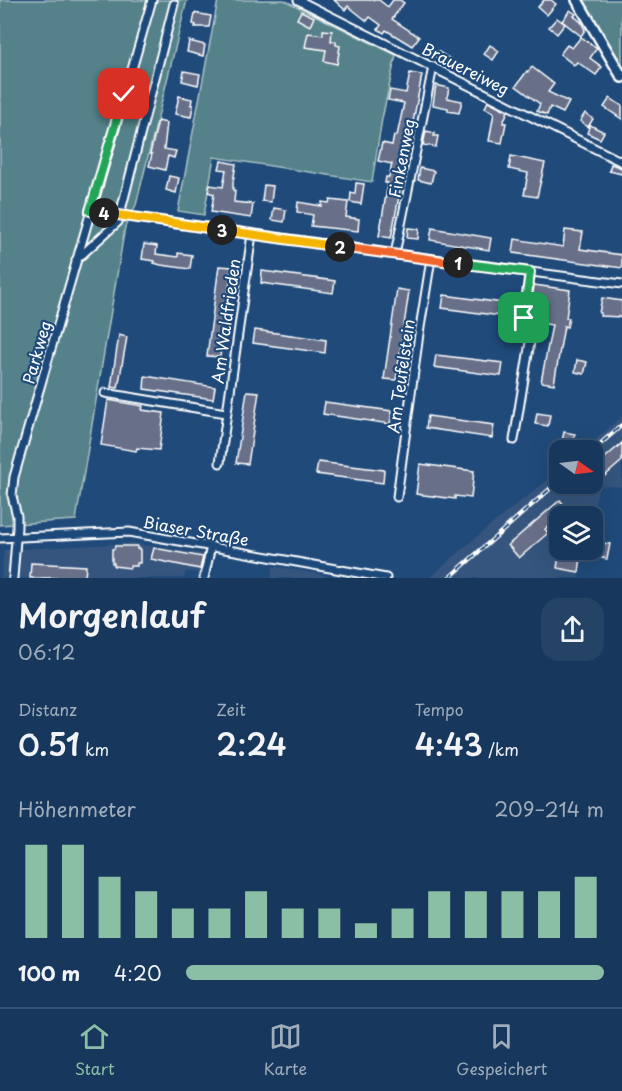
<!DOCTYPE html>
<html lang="de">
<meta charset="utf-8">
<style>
:root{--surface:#17385c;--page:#244365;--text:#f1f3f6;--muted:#9eacbb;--line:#365272;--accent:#8abfa5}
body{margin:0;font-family:"Playpen Sans",sans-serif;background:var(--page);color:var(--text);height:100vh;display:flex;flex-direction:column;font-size:22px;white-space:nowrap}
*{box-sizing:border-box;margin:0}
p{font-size:20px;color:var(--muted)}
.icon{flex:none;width:33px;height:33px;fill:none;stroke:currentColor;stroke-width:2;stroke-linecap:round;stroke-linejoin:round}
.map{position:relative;height:578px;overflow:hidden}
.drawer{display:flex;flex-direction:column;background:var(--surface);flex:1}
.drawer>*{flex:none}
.needle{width:39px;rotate:104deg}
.fabs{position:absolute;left:549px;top:440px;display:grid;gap:12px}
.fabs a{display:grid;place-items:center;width:54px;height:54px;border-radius:12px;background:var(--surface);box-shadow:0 6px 24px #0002,0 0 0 2px var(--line);font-size:30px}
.pin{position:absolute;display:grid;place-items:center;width:51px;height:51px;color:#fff;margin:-26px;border-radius:12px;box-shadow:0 3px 9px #0006}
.km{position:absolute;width:30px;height:30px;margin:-15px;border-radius:50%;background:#222;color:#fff;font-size:16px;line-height:30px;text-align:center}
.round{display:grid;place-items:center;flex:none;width:63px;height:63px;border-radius:18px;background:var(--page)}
.summary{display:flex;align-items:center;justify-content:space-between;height:102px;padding:0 18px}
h1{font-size:33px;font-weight:600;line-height:45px}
.figures{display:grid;grid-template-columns:repeat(3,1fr);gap:9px;height:102px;padding:6px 18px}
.figures div{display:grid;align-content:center}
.figures b{font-size:30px;font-weight:600}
.figures small{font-size:16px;font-weight:400}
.figures p{font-size:16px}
.chart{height:168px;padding:12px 18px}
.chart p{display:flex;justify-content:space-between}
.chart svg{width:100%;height:108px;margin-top:6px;stroke:var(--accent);stroke-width:6}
ul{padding:0 18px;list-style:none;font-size:20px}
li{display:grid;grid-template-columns:96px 72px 1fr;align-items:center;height:45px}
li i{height:15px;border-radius:8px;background:var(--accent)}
.menu{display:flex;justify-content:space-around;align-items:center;height:84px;border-top:2px solid var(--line);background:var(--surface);font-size:16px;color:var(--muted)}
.menu a{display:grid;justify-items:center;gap:3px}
.menu .current{color:var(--accent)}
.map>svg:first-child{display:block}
.built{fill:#35557e}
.green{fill:#55828a;stroke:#aac0c4;stroke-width:1.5}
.building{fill:#676f89;stroke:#fff;stroke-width:1.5}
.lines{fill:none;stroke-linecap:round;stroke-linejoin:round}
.street-casing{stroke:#fff;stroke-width:11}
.secondary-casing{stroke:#fff;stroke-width:14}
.street{stroke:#1f4a7a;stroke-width:7}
.secondary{stroke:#1f4a7a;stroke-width:9}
.rail-casing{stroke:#fff;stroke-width:4.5}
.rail{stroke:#1f4a7a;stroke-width:2;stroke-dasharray:7;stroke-linecap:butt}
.split-1-casing{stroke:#fff;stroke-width:12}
.split-2-casing{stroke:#fff;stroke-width:12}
.split-3-casing{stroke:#fff;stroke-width:12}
.split-4-casing{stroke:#fff;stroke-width:12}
.split-5-casing{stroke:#fff;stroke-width:12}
.split-1{stroke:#22a559;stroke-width:8}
.split-2{stroke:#f0652b;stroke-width:8}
.split-3{stroke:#f5b400;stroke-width:8}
.split-4{stroke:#f5b400;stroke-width:8}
.split-5{stroke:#22a559;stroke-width:8}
.labels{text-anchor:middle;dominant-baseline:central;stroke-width:4.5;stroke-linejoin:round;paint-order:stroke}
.street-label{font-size:16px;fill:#fff;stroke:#1f4a7a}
</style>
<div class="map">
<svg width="622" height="578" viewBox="0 0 622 578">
<rect width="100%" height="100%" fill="#1f4a7a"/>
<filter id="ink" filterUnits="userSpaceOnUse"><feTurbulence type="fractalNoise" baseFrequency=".0167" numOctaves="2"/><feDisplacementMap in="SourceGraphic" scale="12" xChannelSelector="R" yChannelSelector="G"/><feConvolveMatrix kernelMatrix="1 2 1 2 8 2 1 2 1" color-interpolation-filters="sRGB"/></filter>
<g filter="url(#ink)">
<g class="built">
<path d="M622 416V487L599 485 592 516H560V549H585L578 578H429L487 528 559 471 560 483H592V450H584Z"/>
<path d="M131 543 206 554 202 574 186 571 184 578H1L4 550Z"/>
<path d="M273 566 326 575 323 578H271Z"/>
</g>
<g class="green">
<path d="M0 0H187L136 205 125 227 76 520 0 525Z"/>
<path d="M218 0H284L396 55 382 119 372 182 214 157 204 215 178 211Z"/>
<path d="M583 0H622V65Z"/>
</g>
<g class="building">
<path d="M334 0H379L388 7 393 0H400L404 3 392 19 419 37 412 46 386 30 384 33 378 29 381 25 370 17 367 21 348 6 345 10Z"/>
<path d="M544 0H551L556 4 547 15 538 7Z"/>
<path d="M570 10 576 14 574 16 581 22 585 30 581 36 562 21Z"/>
<path d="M301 11 314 17 310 26 297 19Z"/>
<path d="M195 13 211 16 209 27H195L196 25 193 24Z"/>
<path d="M557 18 565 24 557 34 549 27Z"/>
<path d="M323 30 332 31 331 41 336 42V45L340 46 337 64 324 61 326 50 305 47 308 33 323 35Z"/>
<path d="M581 37 597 48 590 58 602 67 596 75 577 62 574 65 560 54 567 45 572 48Z"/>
<path d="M189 41 205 45 203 56 187 52Z"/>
<path d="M490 45 499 51 493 60 484 54Z"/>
<path d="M437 51 450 59 447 64 434 56Z"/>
<path d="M532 67 554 84 548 92 569 102 563 113 550 107 547 115 537 111 540 104 516 86 527 71 528 72Z"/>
<path d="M184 71 200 74 198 85 182 81Z"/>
<path d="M410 73 422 75 391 238 379 236 388 183H385L386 177H389L392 164 378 161 382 143 392 145 394 136H397L404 103 388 100 390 90 406 93Z"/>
<path d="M436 85 449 88 447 98 462 101 459 113 448 111V108L433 105Z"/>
<path d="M179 96 192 99 191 105H193L191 117 175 114Z"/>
<path d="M610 98 622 106V119L604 107Z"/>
<path d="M488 101 508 111 503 123H506L502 143 489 141 494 113 485 108Z"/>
<path d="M585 113 593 119 588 127 580 121Z"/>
<path d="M158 121 167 123 164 149 176 151 174 158 168 156 165 170 149 166 152 154H150Z"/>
<path d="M590 125 604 132 600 139 587 133Z"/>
<path d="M426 131 435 133 434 136H438L436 147 423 145Z"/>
<path d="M511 156 545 163 537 197 524 195 528 173 509 169Z"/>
<path d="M221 161 236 164 233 182V190L235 191 234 202 253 204 251 218 211 212 214 194 208 192 210 185 223 187 226 170 219 169Z"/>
<path d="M611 164 622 168V174L609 171Z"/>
<path d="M420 168 434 171 431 183 418 180Z"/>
<path d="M169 176 179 178 176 193 166 190Z"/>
<path d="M356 183 364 184 361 204 350 202 351 193 355 194Z"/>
<path d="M264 185 273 186 271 202 262 201Z"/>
<path d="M330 200 348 202 346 217 359 219 358 231 311 226 313 215 297 212 298 202 322 206V202L329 203Z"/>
<path d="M274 208 286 210 284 222 272 220Z"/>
<path d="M408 228 419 229 418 239 407 238Z"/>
<path d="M432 228 491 238 489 250 430 240Z"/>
<path d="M565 230 583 232 580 249 622 255V268L513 253 515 239 563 247Z"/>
<path d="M144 244 157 246 156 254 178 257V253L192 255 190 269 161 265 154 263 155 261 142 259Z"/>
<path d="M219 266 232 267 220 357 207 356Z"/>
<path d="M262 271 335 281 333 293 261 283Z"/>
<path d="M534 285 570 290 566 318H569L567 327 564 326 554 384 541 382 552 325 539 323 540 315 530 314Z"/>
<path d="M397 289 409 291 396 380 384 379Z"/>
<path d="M444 295 510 304 508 317 442 308Z"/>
<path d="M602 298 622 301V317L600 316 601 313H599Z"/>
<path d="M255 330 326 340 325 353 253 343Z"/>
<path d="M119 335 127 337 118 388 111 387Z"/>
<path d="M436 355 503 363 501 376 434 367Z"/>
<path d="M577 360 587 362 584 374 575 372Z"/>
<path d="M145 376 215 387 213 399 144 389Z"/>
<path d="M247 391 259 392 248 464 236 463Z"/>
<path d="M108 400 143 406 142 410 164 413 159 450 137 448 136 451 101 445Z"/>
<path d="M325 402 392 411 390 424 323 414Z"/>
<path d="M537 413 550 415 548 426 535 424Z"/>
<path d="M428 416 494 425 492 438 426 428Z"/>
<path d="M564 432 575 434 573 444H571L568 450H556L558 440 562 441Z"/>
<path d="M622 443V461L592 487V469Z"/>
<path d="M318 462 384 470 383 483 316 474Z"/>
<path d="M420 464 474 471 471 498 455 496V499L416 494Z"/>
<path d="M560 500 568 510 545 529 548 533 519 558 508 545Z"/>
<path d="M578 506 590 508 589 516H576Z"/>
<path d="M602 543 610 544 607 559 598 557 597 560 581 557 579 572 557 568 559 556 569 558 570 549H592V544L602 545Z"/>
<path d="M115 546H137V549H140V563H137V566H130V568L114 566V563H112V549H114Z"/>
<path d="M154 548 203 557 200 569 151 559Z"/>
<path d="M31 563 86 566 85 578H30Z"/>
</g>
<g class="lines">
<defs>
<g id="street">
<path d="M298 0 622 162"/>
<path d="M90 211 395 254 622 284"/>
<path d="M395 254 433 67"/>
<path d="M76 260 118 222 174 4"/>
<path d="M105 393 226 413"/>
<path d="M514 440 530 342 529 329 524 318 530 272"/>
<path d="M220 463 252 234"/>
<path d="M397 497 419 334 431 259"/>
<path d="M0 538 129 532 386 578"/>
<path d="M13 578 17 527V516L12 496 14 477 152 0"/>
<path d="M204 578 211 546"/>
</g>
<path id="secondary" d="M577 0 622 77"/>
</defs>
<use href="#street" class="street-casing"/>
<use href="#secondary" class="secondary-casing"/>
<use href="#street" class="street"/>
<use href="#secondary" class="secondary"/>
<defs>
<g id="rail">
<path d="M592 451 622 425"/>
<path d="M449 578 560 480"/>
</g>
</defs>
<use href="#rail" class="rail-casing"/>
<use href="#rail" class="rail"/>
</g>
</g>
<g class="lines" filter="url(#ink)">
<defs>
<path id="split-1" d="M458 263 530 272 524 318"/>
<path id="split-2" d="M340 247 458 263"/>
<path id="split-3" d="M222 230 340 247"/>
<path id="split-4" d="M104 213 222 230"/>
<path id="split-5" d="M104 213 90 211 124 94"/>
</defs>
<use href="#split-1" class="split-1-casing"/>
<use href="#split-2" class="split-2-casing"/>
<use href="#split-3" class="split-3-casing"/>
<use href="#split-4" class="split-4-casing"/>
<use href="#split-5" class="split-5-casing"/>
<use href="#split-1" class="split-1"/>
<use href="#split-2" class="split-2"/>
<use href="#split-3" class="split-3"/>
<use href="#split-4" class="split-4"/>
<use href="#split-5" class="split-5"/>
</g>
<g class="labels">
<g class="street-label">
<text transform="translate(466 68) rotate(27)">Brauereiweg</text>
<text transform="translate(401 158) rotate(-79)">Finkenweg</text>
<text transform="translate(225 321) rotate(-82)">Am Waldfrieden</text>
<text transform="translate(36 352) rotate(-74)">Parkweg</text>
<text transform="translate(400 376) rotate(-82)">Am Teufelstein</text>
<text transform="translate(196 530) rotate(10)">Biaser Straße</text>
</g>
</g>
</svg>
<div class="fabs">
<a><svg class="needle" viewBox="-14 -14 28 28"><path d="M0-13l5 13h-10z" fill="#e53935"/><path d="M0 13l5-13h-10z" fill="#9eacbb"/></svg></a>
<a><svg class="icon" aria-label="layers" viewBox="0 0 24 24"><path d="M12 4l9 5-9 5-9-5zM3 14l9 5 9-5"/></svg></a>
</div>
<div class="pin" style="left:524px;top:318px;background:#1e9e55"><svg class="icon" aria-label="arrive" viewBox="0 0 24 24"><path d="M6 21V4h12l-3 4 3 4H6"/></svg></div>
<div class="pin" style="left:124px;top:94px;background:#d93025"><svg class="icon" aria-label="check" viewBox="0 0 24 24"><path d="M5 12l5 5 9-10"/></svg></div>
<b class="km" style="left:458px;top:263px">1</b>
<b class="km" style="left:340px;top:247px">2</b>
<b class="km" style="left:222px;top:230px">3</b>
<b class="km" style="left:104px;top:213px">4</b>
</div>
<section class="drawer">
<div class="summary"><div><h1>Morgenlauf</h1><p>06:12</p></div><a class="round"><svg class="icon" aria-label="share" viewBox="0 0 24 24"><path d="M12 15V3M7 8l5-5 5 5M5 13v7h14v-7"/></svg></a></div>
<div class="figures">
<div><p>Distanz</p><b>0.51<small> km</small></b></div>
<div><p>Zeit</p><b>2:24</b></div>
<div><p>Tempo</p><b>4:43<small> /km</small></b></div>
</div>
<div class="chart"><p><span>Höhenmeter</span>209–214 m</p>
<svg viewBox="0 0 160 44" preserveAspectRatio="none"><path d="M5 44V6M15 44V6M25 44V19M35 44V25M45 44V32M55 44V32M65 44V25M75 44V32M85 44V32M95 44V38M105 44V32M115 44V25M125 44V25M135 44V25M145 44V25M155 44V19"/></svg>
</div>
<ul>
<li><b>100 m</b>4:20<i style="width:100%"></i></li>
</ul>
</section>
<nav class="menu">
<a class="current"><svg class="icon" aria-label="home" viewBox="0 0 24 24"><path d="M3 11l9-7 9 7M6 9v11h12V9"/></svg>Start</a>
<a><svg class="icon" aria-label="map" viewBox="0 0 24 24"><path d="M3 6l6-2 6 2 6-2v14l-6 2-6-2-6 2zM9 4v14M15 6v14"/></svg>Karte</a>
<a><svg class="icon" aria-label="saved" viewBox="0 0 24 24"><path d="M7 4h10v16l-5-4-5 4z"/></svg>Gespeichert</a>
</nav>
